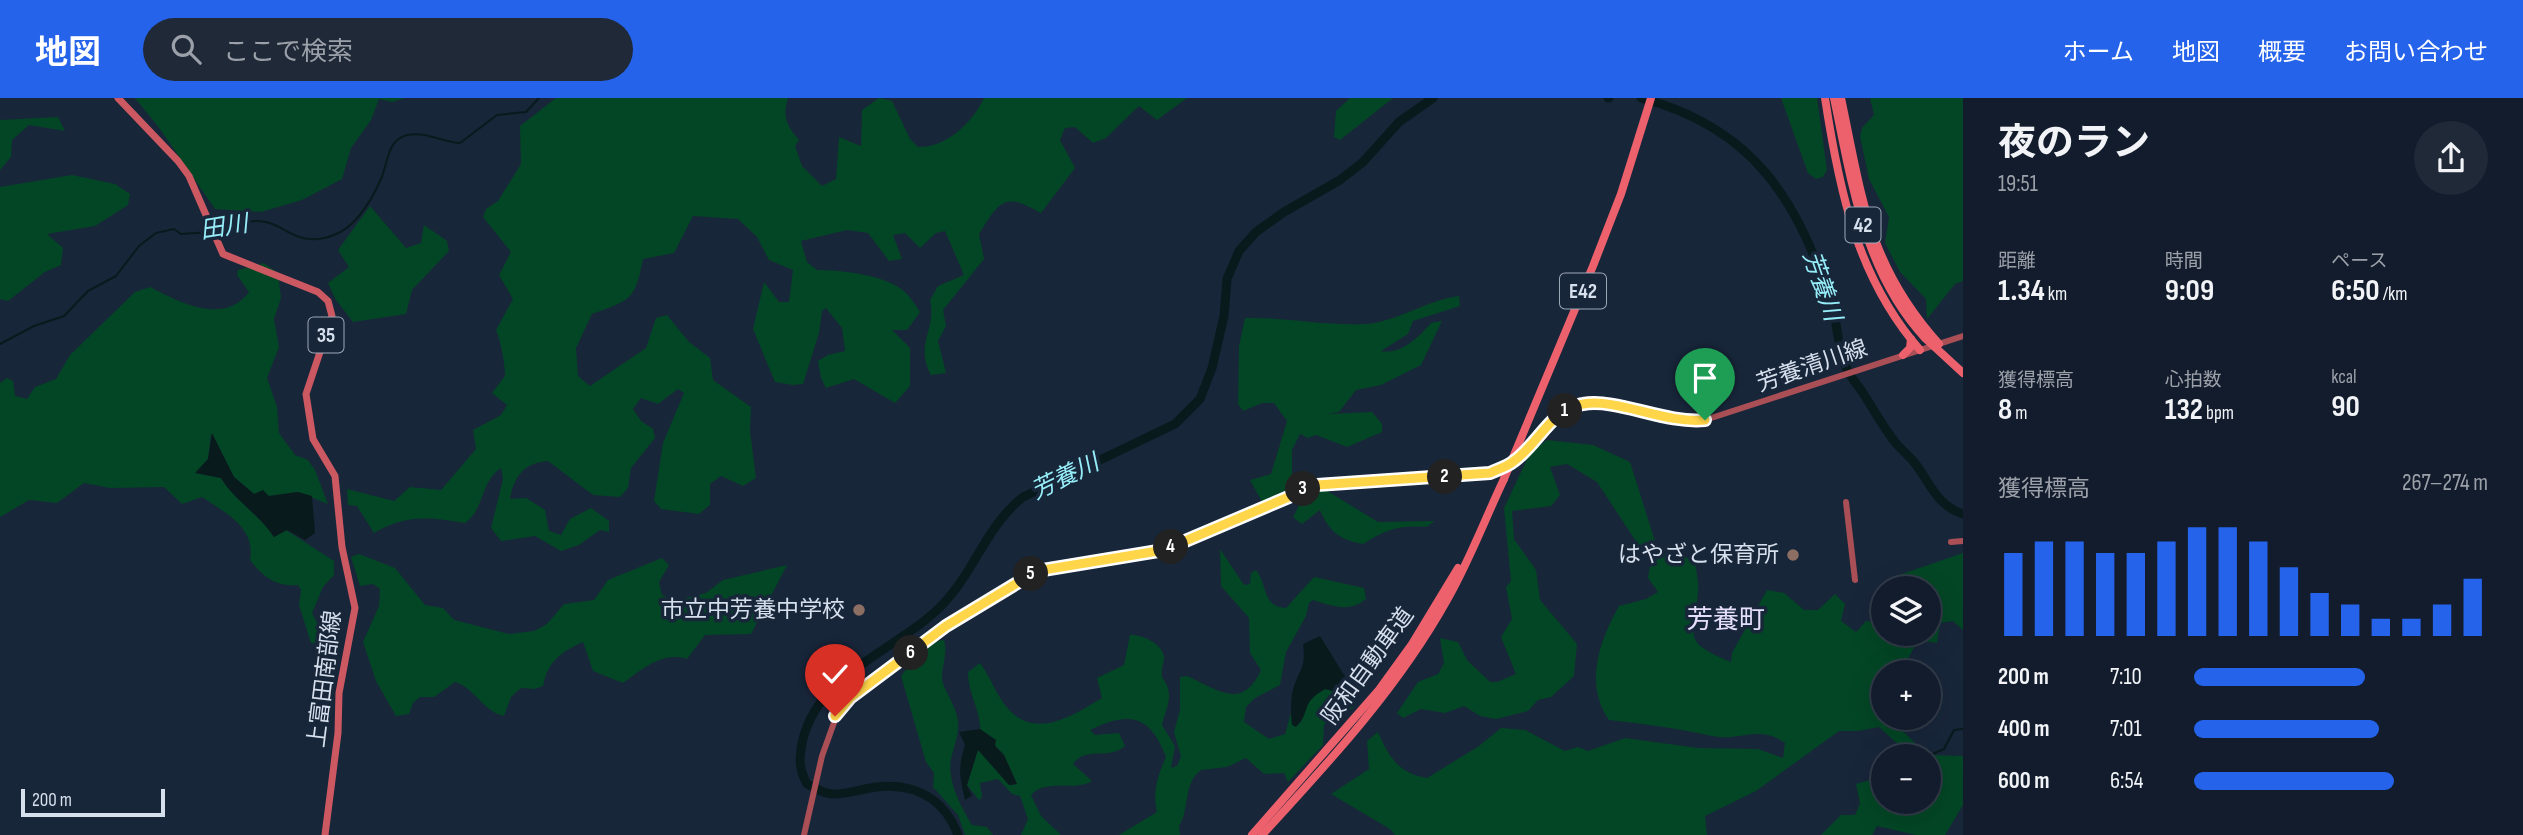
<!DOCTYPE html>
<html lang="ja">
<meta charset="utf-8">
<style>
:root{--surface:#121c2c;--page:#1f2938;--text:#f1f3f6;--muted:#9ca1a9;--line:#313a48;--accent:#2563eb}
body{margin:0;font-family:"Sofia Sans Condensed","Noto Sans JP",sans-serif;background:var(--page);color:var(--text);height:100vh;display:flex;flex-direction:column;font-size:26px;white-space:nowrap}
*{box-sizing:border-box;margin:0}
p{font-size:23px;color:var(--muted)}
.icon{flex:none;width:38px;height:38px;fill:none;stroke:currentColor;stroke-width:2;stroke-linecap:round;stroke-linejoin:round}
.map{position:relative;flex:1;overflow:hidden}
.panel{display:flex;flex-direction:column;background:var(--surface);width:560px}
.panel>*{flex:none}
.buttons{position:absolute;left:1871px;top:478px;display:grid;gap:14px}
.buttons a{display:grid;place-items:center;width:70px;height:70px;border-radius:50%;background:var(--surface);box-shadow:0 7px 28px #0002,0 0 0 2px var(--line);font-size:35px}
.scale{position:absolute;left:21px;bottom:18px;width:144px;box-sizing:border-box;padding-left:7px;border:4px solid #d6dfec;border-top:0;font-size:19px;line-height:24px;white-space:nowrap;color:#d6dfec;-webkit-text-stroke:5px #18263a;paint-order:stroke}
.pin{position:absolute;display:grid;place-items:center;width:60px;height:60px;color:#fff;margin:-72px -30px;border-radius:50% 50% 50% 0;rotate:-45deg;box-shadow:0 0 7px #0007}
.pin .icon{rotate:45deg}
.km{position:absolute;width:35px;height:35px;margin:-18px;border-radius:50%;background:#222;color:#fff;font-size:19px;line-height:35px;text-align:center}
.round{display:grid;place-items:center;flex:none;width:74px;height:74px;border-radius:37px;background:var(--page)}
.overview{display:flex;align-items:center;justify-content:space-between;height:119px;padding:0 35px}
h1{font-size:38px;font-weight:700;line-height:52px}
.stats{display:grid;grid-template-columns:repeat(3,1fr);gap:10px;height:119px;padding:7px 35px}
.stats div{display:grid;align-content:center}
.stats b{font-size:30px;font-weight:700}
.stats small{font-size:19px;font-weight:400}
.stats p{font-size:19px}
.chart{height:196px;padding:14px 35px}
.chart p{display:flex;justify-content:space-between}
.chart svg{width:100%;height:126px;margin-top:7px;stroke:var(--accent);stroke-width:6}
ul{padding:0 35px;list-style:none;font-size:23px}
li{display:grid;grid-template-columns:112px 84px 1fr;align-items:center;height:52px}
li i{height:18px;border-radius:9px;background:var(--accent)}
header{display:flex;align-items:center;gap:42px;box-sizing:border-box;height:98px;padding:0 35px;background:var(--accent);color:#fff}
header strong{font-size:33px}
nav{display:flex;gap:38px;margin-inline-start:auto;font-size:24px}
.search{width:490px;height:63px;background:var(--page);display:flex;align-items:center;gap:18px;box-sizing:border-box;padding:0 24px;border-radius:38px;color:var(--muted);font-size:26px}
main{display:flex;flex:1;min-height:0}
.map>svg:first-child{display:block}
.green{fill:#034625}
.water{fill:#091a1c}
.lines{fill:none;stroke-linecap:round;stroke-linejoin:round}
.stream{stroke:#091a1c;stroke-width:2}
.river{stroke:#091a1c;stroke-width:9}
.secondary{stroke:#a94f55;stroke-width:6}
.primary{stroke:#cc5962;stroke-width:7}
.highway{stroke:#ed616d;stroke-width:8}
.highway-bridge{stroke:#ed616d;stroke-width:8}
.route-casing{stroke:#fff;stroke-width:14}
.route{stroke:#ffd54a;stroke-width:9}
.education-dot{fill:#8d6e63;stroke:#18263a;stroke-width:2.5}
.labels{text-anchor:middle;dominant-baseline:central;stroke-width:7;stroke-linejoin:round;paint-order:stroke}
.shield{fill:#18263a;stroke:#9da8b7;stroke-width:2}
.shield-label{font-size:21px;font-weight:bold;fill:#d6dfec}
.street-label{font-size:23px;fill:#d6dfec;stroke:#18263a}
.poi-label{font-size:23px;fill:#d6dfec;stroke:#18263a;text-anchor:end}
.water-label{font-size:24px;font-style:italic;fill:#96eef9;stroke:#18263a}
.quarter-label{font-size:26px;fill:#e6dffc;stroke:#18263a}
</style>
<header>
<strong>地図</strong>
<div class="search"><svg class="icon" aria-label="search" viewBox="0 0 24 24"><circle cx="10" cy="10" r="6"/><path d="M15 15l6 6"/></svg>ここで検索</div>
<nav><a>ホーム</a><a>地図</a><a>概要</a><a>お問い合わせ</a></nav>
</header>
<main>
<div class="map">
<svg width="1963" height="737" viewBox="0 0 1963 737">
<rect width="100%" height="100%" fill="#18263a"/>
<g class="green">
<path d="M135 0H405L392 4 379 1 371 22 351 50 342 81 302 102 261 114 215 111 160 31Z"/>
<path d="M556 0H788C782 19 787 28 799 42L795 48 802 68 822 88 836 81 839 39 861 48 862 12 879 0 892 3 910 41 918 49C946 50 972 25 984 0H1187L1157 22 1139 8 1106 40 1093 45 1075 29 1065 30 1060 42 1075 70 1041 115C1005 94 1000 102 979 136L984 161 943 212 946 228 938 243 946 275 931 277C914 245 937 232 930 202L938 188 964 177 945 133 936 135 920 150 905 135 893 137 902 161 889 163 868 135 847 132 801 143 807 164 817 172C840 172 890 177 907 196 912 201 916 208 920 214L907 232H892L910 250V288L895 305 854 281 826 290 821 280 818 263 828 257 845 253 842 230 826 210 822 213 819 235 803 286 793 287 775 284 753 231 764 184 779 204H789L793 172 769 162 757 139 738 121 693 118 674 155 643 161C635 202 631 202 592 216L576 250 578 278 590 288 646 250 656 220 667 217 689 244 710 260 713 282 751 309 750 333 756 380 743 388 721 378 710 386V407L699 416 661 411 654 403 663 345 684 295 678 291 658 306 641 300 633 311 641 323 653 331 655 340 631 370 628 390 620 399 593 397 548 363C524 365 514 378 510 401L526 400 545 412 549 433 561 437 570 421 591 410 609 423V434L600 432 579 447 561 453 535 438 501 443 491 430 503 381 501 370C480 384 485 411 465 425 429 419 406 416 374 435L357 408 348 407 347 391 394 403 410 389 441 392 476 351 473 332 501 317 507 307 492 295 505 278C505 266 501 244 496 232L513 201 499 177 511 154 483 119 486 111 498 103 521 66 520 28Z"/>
<path d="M1350 0H1393L1340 42 1334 39 1336 13Z"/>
<path d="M1781 0H1817L1827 72 1823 79 1816 81 1808 75Z"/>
<path d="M1870 0H1963V183L1955 186 1927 221 1926 201 1900 174 1885 145 1889 119 1869 81 1860 38 1862 30 1874 17Z"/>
<path d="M58 19 65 33 29 27 12 42 11 59 0 72V22Z"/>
<path d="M72 77 115 86 130 96 128 107 95 128 47 136 63 150 61 167 45 174 8 203 0 201V89Z"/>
<path d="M370 108 406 150 421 145 424 127 447 143 449 153 412 192 406 216 353 224 336 202 328 185 349 169 338 152Z"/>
<path d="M264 165 278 175 281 200 274 221 279 249 267 280 277 309 279 335 295 357 308 362 315 372 328 406 298 394 269 398 254 396 234 379 211 336 208 361 197 375 221 380C235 403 259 416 274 439L286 432 334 463V477L323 489 312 515 328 547 311 545 299 507 301 492 298 487C276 489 263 479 250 462 256 430 226 415 202 399L182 406 164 389 110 390 84 385 57 405 29 402 0 419V285L7 280 13 283 15 298 27 301 35 289 56 281 70 257 135 194 150 189C179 204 224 228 249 194L237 177 238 172Z"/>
<path d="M1459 198 1460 208 1413 223 1408 236 1381 253C1401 257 1419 239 1431 225L1442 223 1421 267 1381 287 1356 292 1339 314 1327 316 1372 314 1382 326V334L1347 349 1316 337 1308 340 1300 336 1292 352V389L1262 404 1250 382 1271 376 1287 323 1274 305H1262L1243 313 1238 306 1239 248 1245 220C1285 219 1326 228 1365 226 1397 224 1427 202 1459 198Z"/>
<path d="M1547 342 1593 347 1630 364 1655 443 1641 451 1597 384 1567 366 1550 369 1560 397 1551 408 1512 413 1514 441 1536 472 1540 502 1577 546 1574 578 1551 599 1538 602 1528 613 1496 621 1480 618 1464 608 1445 615 1421 611 1403 620 1397 615 1418 584 1438 576 1444 565 1440 540 1458 544 1467 562 1490 584H1497L1516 576 1501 539 1512 521 1506 489 1511 483 1504 410 1530 355Z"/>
<path d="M1324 391 1378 424 1435 423 1426 429C1398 427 1386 432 1363 446 1340 442 1329 434 1320 412L1302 426 1293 419 1305 395Z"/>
<path d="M1220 451 1244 487 1250 486 1251 475 1256 472C1268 487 1262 509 1286 510L1314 479 1364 490 1366 501C1349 515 1332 508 1313 502L1309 505 1306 518 1286 554 1280 587 1255 600 1246 609 1244 624 1269 641 1285 636 1291 615 1292 627 1301 624 1309 600 1325 591 1353 599 1354 610 1335 615 1324 627 1323 647 1288 684 1284 675 1264 676 1246 660 1227 669 1201 672C1183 685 1190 711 1179 728L1180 737H1119L1157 714C1152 694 1158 677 1166 659 1150 617 1130 613 1090 632L1095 637 1119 635 1125 648C1108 663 1087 647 1073 666L1092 683C1074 694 1046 680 1031 697L1041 718 1061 737H1021L1028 721 1020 698 1012 696 998 681 980 685 982 699 979 702 967 687 978 651 1009 687 1017 686 1004 657 980 631C981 614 968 596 968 574L980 565C990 578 995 594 1005 607 1033 644 1072 618 1102 600L1097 580 1124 567 1130 537C1142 536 1166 547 1164 562 1163 568 1161 571 1162 579 1175 597 1167 607 1162 627L1175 648 1171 670 1177 668 1181 659 1174 634 1180 612V579L1187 578C1219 592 1242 613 1261 572L1250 555 1249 520 1221 488Z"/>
<path d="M1672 452 1695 464C1696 473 1699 483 1698 492 1696 539 1678 542 1731 564L1732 555 1767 492 1784 495 1804 512H1818L1835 496 1845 506 1841 523 1856 534 1866 523 1883 525V536H1928V490H1895L1896 478 1963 455V532L1953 523 1940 525 1937 545 1918 542 1903 570 1907 574H1883V600L1876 599 1872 603 1883 614V620H1889L1928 657 1963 658V707L1945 737H1916L1877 728 1872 737H1821L1841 717H1855L1860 705 1856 686 1883 678V704H1928V658H1911L1879 629 1858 633H1839L1756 693 1705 718 1707 737H1395L1390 731 1331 696 1369 671 1367 643 1378 634C1389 659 1398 675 1427 680L1479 648 1501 630 1525 632 1565 653 1578 649 1588 653 1625 640 1698 650 1758 651 1783 660 1785 645C1759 626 1739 644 1712 638 1677 630 1644 626 1609 622 1584 587 1599 543 1619 508L1646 501 1658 494 1648 480 1651 463Z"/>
<path d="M359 456 395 470 425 507 443 510 454 522 509 536 534 533 547 526 564 506 594 502 608 482 662 460 669 467 659 484 662 497 673 503 706 495 723 482 787 467 751 536 705 537 687 561C662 553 643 571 623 585L593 573 583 544C561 554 548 563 543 588L535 591 521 590 511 599 504 618C482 613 476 591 455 584L434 599H420L413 605 409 616 396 618 376 583 363 544 379 508 380 491 373 486 360 488 351 459Z"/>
<path d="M944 542C948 554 942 567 942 579 942 591 957 607 958 624 959 638 954 648 951 661 947 683 961 709 972 727L987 729 993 737H965L958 717 933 689 934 675 926 664 901 578C913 563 923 544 944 542Z"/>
</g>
<g class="water">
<path d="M212 335 234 379 254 396 263 392 269 398 298 394 312 398 315 435 305 442 287 432 274 439C259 416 235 403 221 380L195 375 208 361Z"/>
<path d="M1320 538 1357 598 1325 591C1299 606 1312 613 1296 629L1292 627C1291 616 1290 599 1294 588 1301 569 1306 569 1303 546Z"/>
<path d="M980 631 996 642 995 648 1004 657 1017 686 1009 687 978 652 967 687 972 698 965 702C959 677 958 670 965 647L959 634Z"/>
</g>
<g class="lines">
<g class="stream">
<path d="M217 132C229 128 245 123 258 123 284 123 296 152 334 137 356 129 372 101 381 81 388 65 387 42 407 37 424 33 443 44 460 45L497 17 526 14 539 0"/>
<path d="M0 246 34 228 64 218 88 193 116 178 139 148 156 135 174 131 181 136 211 134"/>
<path d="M1928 658 1944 651 1954 632 1963 631"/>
</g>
<g class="river">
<path d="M1608 0H1609"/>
<path d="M1641 0C1754 30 1797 101 1832 207 1838 227 1837 249 1846 269 1850 279 1857 286 1863 295 1874 312 1883 329 1895 344 1902 353 1911 359 1917 368 1931 387 1938 408 1963 416"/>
<path d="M958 737C944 700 915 685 876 689 862 691 847 696 833 696 823 696 816 690 807 686 798 669 799 660 803 641 820 573 898 553 943 506 974 474 987 427 1023 399L1175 326 1200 301 1212 270 1224 218 1227 181 1239 153 1256 134 1284 114 1340 82 1363 64 1399 24 1433 0"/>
</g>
<g class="secondary">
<path d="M1846 404 1855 482"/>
<path d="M1951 444 1963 443"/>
<path d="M804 737 822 658 840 608 946 528 1037 473 1164 452 1317 387 1490 375C1498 372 1507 369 1514 363 1537 346 1552 310 1583 305 1620 300 1664 326 1705 322L1963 238"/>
</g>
<path class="primary" d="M118 0 178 63 189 78 223 156 318 194 328 203 332 218 306 296 313 341 335 378 342 449 355 510 339 595 338 635 325 737"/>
<g class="highway">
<path d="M1825 0C1839 92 1857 180 1920 252"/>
<path d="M1834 0C1852 85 1864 174 1925 240"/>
<path d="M1841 0C1862 99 1868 167 1939 246"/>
<path d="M1903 257 1910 250 1911 241"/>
<path d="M1252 737 1378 593 1412 546 1458 470"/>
<path d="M1262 737C1329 664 1398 590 1447 502 1469 464 1485 421 1504 381"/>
</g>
<g class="highway-bridge">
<path d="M1925 240 1963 275"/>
<path d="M1504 381 1593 168 1621 96 1651 0"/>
</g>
</g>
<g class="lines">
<defs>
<path id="route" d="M835 618 850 600 946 528 1037 473 1164 452 1317 387 1490 375C1498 371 1507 369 1514 363 1538 346 1552 310 1583 306 1618 300 1664 326 1705 322"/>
</defs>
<use href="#route" class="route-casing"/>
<use href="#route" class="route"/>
</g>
<g class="education-dot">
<circle cx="1793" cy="457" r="7"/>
<circle cx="859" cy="512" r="7"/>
</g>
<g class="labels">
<g class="shield">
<rect x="1845.5" y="109.5" width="35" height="35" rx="5"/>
<rect x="1560" y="175.5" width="46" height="35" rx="5"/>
<rect x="308.5" y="219.5" width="35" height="35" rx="5"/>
</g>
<g class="shield-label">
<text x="1863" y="127">42</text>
<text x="1583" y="193">E42</text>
<text x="326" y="237">35</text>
</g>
<g class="street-label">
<text transform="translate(1812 268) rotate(-19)">芳養清川線</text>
<text transform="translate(1368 568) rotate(-54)">阪和自動車道</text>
<text transform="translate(325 581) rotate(-83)">上富田南部線</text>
</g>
<g class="poi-label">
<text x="1779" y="457">はやざと保育所</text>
<text x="845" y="512">市立中芳養中学校</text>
</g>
<g class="water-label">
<text transform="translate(224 129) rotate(-9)">田川</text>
<text transform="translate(1822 188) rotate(71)">芳養川</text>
<text transform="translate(1065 379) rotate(-26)">芳養川</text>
</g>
<g class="quarter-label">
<text x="1726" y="522">芳養町</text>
</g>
</g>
</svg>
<div class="buttons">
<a><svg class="icon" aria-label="layers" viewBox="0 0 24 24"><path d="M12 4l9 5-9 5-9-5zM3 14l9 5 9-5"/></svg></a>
<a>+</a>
<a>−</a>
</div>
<div class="scale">200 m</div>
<div class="pin" style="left:1705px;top:322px;background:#1e9e55"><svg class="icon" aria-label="arrive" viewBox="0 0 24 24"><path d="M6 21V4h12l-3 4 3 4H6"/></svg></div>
<div class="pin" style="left:835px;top:618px;background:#d93025"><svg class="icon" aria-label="check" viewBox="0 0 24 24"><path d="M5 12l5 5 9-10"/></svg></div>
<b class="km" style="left:1565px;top:313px">1</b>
<b class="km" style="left:1445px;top:379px">2</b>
<b class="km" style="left:1303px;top:391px">3</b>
<b class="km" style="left:1171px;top:449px">4</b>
<b class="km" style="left:1031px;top:476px">5</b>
<b class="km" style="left:911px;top:555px">6</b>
</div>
<section class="panel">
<div class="overview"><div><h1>夜のラン</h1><p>19:51</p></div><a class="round"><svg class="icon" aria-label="share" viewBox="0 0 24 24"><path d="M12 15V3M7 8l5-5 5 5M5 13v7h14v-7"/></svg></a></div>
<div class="stats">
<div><p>距離</p><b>1.34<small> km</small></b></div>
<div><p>時間</p><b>9:09</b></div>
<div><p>ペース</p><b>6:50<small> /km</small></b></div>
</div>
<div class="stats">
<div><p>獲得標高</p><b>8<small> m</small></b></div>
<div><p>心拍数</p><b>132<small> bpm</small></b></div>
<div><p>kcal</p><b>90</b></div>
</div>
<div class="chart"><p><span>獲得標高</span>267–274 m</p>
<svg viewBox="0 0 160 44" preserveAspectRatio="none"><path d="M5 44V15M15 44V11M25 44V11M35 44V15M45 44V15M55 44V11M65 44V6M75 44V6M85 44V11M95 44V20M105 44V29M115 44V33M125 44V38M135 44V38M145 44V33M155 44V24"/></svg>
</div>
<ul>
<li><b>200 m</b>7:10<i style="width:58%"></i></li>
<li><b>400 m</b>7:01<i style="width:63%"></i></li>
<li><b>600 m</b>6:54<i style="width:68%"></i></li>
</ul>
</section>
</main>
